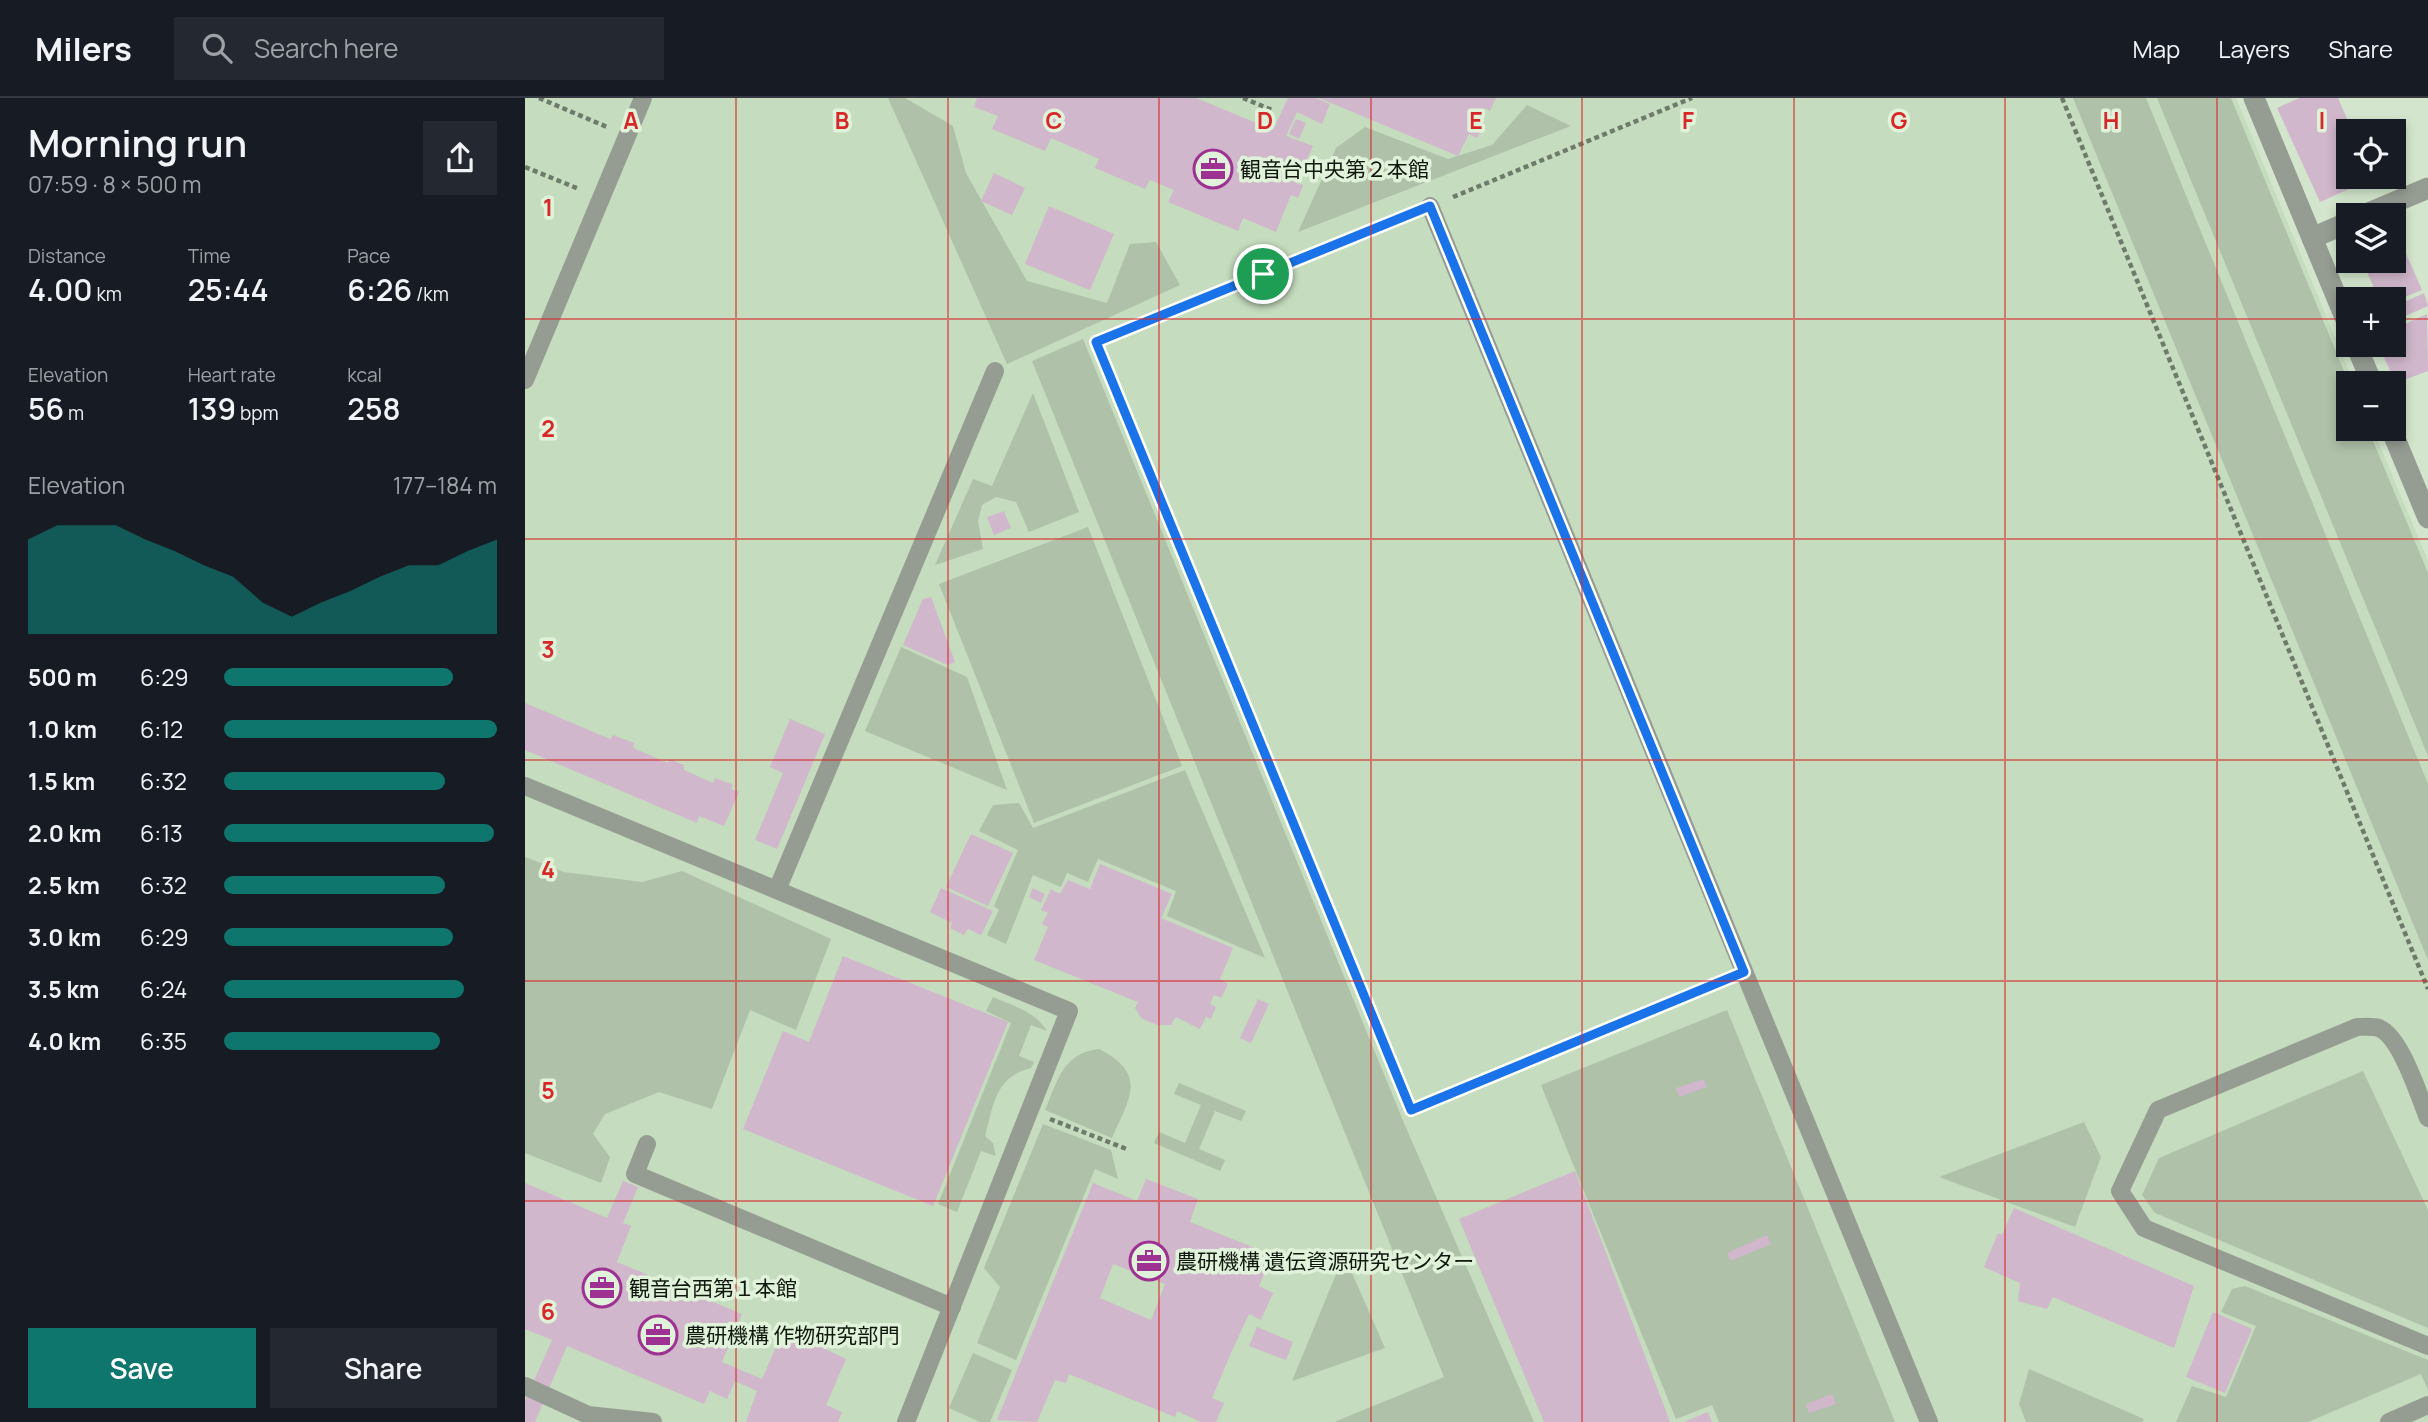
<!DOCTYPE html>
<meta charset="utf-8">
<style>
:root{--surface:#171b24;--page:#242831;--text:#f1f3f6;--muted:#9ea1a6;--line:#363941;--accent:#0f766e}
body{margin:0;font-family:Manrope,"Noto Sans JP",sans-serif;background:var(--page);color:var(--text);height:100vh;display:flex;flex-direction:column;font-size:26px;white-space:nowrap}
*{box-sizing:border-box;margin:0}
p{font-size:23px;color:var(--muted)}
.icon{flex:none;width:38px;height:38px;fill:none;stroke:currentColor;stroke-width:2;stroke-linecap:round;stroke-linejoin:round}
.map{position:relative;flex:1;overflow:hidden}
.panel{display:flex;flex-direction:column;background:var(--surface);width:525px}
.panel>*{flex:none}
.buttons{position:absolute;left:1811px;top:21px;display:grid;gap:14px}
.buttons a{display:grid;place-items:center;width:70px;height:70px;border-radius:0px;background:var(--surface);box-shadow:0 4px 10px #0003;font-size:35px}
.pin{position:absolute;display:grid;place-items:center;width:60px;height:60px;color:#fff;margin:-30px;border:4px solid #fff;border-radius:50%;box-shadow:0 2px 7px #0007}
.round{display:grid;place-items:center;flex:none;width:74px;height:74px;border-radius:0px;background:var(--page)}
.head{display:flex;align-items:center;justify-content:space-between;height:119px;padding:0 28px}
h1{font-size:38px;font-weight:600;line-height:52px}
.figures{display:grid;grid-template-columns:repeat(3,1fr);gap:10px;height:119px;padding:7px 28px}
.figures div{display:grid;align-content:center}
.figures b{font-size:30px;font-weight:600}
.figures small{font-size:19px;font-weight:400}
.figures p{font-size:19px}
.chart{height:196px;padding:14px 28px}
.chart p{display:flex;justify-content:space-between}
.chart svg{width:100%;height:126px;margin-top:7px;fill:var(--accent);opacity:.7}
.primary-button{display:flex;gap:14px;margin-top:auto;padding:14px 28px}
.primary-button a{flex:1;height:80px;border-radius:0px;background:var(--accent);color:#fff;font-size:28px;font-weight:600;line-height:80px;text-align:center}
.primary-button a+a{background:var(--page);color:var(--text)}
ul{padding:0 28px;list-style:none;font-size:23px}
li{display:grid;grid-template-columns:112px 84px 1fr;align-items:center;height:52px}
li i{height:18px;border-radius:9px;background:var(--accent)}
header{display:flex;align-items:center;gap:42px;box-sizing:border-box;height:98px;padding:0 35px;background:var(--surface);border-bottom:2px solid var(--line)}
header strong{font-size:33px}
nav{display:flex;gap:38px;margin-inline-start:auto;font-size:24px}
.search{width:490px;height:63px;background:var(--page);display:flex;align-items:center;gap:18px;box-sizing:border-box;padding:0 24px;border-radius:0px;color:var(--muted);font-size:26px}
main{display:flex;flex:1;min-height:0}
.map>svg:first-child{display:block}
.built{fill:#c5dcbe}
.green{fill:#afc1a9}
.building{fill:#d0b7cb;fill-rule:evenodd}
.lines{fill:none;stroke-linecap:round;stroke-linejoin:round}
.path{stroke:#6e7b6a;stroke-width:4.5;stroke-dasharray:5 3.5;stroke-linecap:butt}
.service{stroke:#959c92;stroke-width:18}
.minor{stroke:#959c92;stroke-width:21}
.route-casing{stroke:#fff;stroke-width:14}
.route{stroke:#1a73e8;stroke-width:9}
.grid{fill:none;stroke:#d62828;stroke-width:2;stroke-opacity:0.55}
.labels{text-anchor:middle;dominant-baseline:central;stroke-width:7;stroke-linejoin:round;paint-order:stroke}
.poi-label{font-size:21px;fill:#10170e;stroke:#e0f3da;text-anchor:start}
.grid-label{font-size:23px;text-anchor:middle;font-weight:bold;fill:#d62828;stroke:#e0f3da;stroke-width:7;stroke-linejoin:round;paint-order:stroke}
</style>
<header>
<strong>Milers</strong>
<div class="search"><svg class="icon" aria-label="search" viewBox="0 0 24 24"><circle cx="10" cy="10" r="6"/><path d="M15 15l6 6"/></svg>Search here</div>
<nav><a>Map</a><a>Layers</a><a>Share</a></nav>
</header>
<main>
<section class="panel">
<div class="head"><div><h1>Morning run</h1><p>07:59 · 8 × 500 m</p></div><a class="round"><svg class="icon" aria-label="share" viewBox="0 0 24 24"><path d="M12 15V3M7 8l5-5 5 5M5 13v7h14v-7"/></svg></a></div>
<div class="figures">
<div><p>Distance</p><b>4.00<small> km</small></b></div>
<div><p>Time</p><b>25:44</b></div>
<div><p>Pace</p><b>6:26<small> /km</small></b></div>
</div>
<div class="figures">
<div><p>Elevation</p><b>56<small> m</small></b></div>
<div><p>Heart rate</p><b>139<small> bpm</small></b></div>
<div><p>kcal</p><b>258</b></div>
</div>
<div class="chart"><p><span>Elevation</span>177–184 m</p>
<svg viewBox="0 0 160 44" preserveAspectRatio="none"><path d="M0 44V11L10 6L20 6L30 6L40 11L50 15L60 20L70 24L80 33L90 38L100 33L110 29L120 24L130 20L140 20L150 15L160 11V44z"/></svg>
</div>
<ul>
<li><b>500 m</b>6:29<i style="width:84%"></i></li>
<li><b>1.0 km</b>6:12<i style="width:100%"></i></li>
<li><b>1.5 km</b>6:32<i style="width:81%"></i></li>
<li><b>2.0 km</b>6:13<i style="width:99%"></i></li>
<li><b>2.5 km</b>6:32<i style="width:81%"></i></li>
<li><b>3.0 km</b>6:29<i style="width:84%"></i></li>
<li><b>3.5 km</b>6:24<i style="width:88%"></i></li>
<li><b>4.0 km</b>6:35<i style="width:79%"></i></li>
</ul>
<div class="primary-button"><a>Save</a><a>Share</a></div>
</section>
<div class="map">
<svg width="1903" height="1324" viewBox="0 0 1903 1324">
<rect width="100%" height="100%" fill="#d3e6cd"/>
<path class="built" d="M0 0H1711L1829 285H1824V331H1848L1903 463V1324H0Z"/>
<g class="green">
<path d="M363 0H380L428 28 441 75 502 183 582 205 605 146 631 144 655 187 482 266Z"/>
<path d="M1548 0H1621L1903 686V862Z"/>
<path d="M1632 0H1706L1824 285V331H1843L1903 475V658Z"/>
<path d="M1002 7 1046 28 773 134 811 50 840 29 923 61 967 47Z"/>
<path d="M558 241 879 1025 1009 1324H809L919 1279 507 263Z"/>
<path d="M508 295 554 414 504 434 491 404 471 399 457 407 453 423 458 451 410 467 448 381 467 388Z"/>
<path d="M563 429 657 668 509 725 414 486Z"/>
<path d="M376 549 442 579 482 692 340 633Z"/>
<path d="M660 672 740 860 642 818 651 793 573 761 563 784 542 775 536 789 508 777 481 846 462 837 474 812 469 808 493 752 454 733 468 707 494 705 508 730Z"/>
<path d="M0 759 39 774 117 784 157 773 306 841 271 932 225 912 187 1011 134 994 80 1016 68 1036 85 1059 76 1085 0 1055Z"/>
<path d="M468 899C489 908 509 913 522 933L506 927 494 958 509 964 506 970C470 979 469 1006 460 1038L468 1045 471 1058 456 1053 432 1114 413 1106 486 925 461 913Z"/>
<path d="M1202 912 1370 1324H1194L1187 1307 1151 1321 1016 987Z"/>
<path d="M574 951C623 976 605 1000 587 1040L520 1012C533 982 538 955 574 951Z"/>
<path d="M1838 973 1903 1112V1230L1630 1115 1617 1097 1634 1060Z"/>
<path d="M654 985 721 1013 716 1023 690 1013 674 1051 700 1062 695 1073 629 1045 634 1034 660 1045 676 1007 649 996Z"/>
<path d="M1559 1024 1576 1059 1550 1129 1414 1079Z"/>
<path d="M518 1026 586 1052 593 1081 570 1071 491 1262 452 1245 475 1189 459 1170Z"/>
<path d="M819 1157 860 1250 767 1283Z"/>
<path d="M1720 1188 1903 1262V1292L1896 1276 1783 1324H1651L1667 1288 1701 1299 1731 1228 1696 1214 1707 1191Z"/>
<path d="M448 1255 487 1272 465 1324H455L424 1310Z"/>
<path d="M1504 1271 1619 1321 1617 1324H1501L1494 1306Z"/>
</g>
<g class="building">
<path d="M452 0H671L748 32 763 0H791L805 6 797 26 772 14 761 38 788 48 771 85 778 87 773 100 766 97 751 134 718 120 713 133 643 104 649 92 625 82 620 91 570 70 574 61 526 40 520 53 467 31 473 18 449 9Z"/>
<path d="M794 0H971L965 13 959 10 954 21 960 24 952 40 944 36 933 58Z"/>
<path d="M1774 0H1813L1823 23 1815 26 1824 46V79H1840L1842 83 1795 104 1752 10Z"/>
<path d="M771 21 781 25 774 41 764 36Z"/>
<path d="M469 75 500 90 487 117 456 103Z"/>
<path d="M524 108 589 136 565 192 500 166Z"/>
<path d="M1869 128 1897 192 1869 203 1854 201 1837 163H1869Z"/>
<path d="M1899 195 1903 208 1869 223V209Z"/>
<path d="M1902 216 1903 273 1871 285 1853 247H1869V231Z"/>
<path d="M479 413 486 430 469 437 462 419Z"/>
<path d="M406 499 430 564 423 567 378 547 398 501Z"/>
<path d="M0 605 85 641 88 637 109 645 108 650 143 665 145 661 159 667V672L188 685 190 680 208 687 206 691 214 694 199 728 174 718 172 725 0 652Z"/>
<path d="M265 621 300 636 252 751 230 742 258 675 245 669Z"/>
<path d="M446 736 488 755 463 808 421 789Z"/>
<path d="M575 766 647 796 636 820 708 850 695 881 703 886 696 900 689 897 685 906 691 909 686 921 681 919 675 931 651 919 646 927H632L616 920 610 910 613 904 509 862 523 829 517 826 523 815 516 812 526 791 535 796 543 782 565 791Z"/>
<path d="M416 790 468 813 456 837 443 831 439 837 425 830 427 825 405 814Z"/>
<path d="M508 790 520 796 516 805 504 799Z"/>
<path d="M318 858 483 924 408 1108 218 1031 258 933 284 944Z"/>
<path d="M733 901 744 906 726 945 715 940Z"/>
<path d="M1179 981 1182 989 1154 999 1151 990Z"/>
<path d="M1050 1073 1145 1324H1019L934 1121Z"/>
<path d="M621 1081 673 1101 665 1124 747 1157 734 1188 748 1195 736 1222 724 1216 706 1255 687 1300 699 1305 691 1324H676L652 1313 650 1319 544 1276 541 1285 530 1282 512 1324 472 1322 568 1085 612 1103ZM588 1166 640 1186 626 1222 575 1200Z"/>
<path d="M98 1083 113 1089 98 1125 106 1128 92 1164 217 1216 197 1264 237 1281 259 1231 321 1261 301 1307 317 1314 313 1324H221L232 1293 210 1283 202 1301 185 1293 179 1306 42 1248 10 1324H0V1303L27 1242 0 1231V1085L82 1120Z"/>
<path d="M1489 1110 1669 1188 1649 1250 1528 1199 1522 1211 1493 1203 1495 1185 1459 1169 1473 1135 1477 1137Z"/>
<path d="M1242 1137 1246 1146 1206 1163 1202 1155Z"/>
<path d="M1688 1214 1727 1231 1700 1295 1661 1279Z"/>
<path d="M732 1229 768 1244 761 1262 724 1248Z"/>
<path d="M1307 1296 1311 1306 1284 1315 1281 1306Z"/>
<path d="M1183 1314 1187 1324H1159Z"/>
</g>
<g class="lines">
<g class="path">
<path d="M14 0 82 29"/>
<path d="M718 0 747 12"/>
<path d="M1537 0 1903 891"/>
<path d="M0 69 54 91"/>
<path d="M928 99 1167 0"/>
<path d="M884 117 571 244 886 1012 1198 883"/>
<path d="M525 1021 604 1052"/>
</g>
<g class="service">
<path d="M905 108 1404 1324"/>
<path d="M0 282 118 0"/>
<path d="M0 688 544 913 381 1324"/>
<path d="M252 792 470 273"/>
<path d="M1903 1020C1894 998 1876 939 1854 930 1847 928 1839 929 1832 929L1633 1012 1595 1093 1619 1130 1903 1248"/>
<path d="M122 1046 110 1076 427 1209"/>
<path d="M0 1288 63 1317 128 1324"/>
<path d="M1864 1324 1903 1307"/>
</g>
<g class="minor">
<path d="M1729 0 1824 229"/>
<path d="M1839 117 1903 90"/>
<path d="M1787 140 1824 124"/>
<path d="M1831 247 1847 285"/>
<path d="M1866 331 1903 420"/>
</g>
</g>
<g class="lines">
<defs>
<path id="route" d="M905 108 1219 874 886 1012 571 244Z"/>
</defs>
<use href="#route" class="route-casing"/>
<use href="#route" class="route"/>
</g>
<path class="grid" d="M211 0V1324M423 0V1324M634 0V1324M846 0V1324M1057 0V1324M1269 0V1324M1480 0V1324M1692 0V1324M0 221H1824M1869 221H1903M0 441H1903M0 662H1903M0 883H1903M0 1103H1903"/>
<defs>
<symbol id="office-ring" viewBox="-11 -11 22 22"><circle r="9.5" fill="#e0f3da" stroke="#9e3292" stroke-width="1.5"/><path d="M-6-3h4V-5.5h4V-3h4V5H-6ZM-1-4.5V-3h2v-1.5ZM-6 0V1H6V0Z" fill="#9e3292"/></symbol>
</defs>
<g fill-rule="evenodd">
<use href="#office-ring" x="666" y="49" width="44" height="44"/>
<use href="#office-ring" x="602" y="1141" width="44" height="44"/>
<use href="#office-ring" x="55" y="1168" width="44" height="44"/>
<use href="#office-ring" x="111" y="1215" width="44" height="44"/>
</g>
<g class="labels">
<g class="poi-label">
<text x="715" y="71">観音台中央第２本館</text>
<text x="651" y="1163">農研機構 遺伝資源研究センター</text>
<text x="104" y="1190">観音台西第１本館</text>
<text x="160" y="1237">農研機構 作物研究部門</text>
</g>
</g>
<g class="grid-label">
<text x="106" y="31">A</text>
<text x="317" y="31">B</text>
<text x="529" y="31">C</text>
<text x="740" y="31">D</text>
<text x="951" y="31">E</text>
<text x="1163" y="31">F</text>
<text x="1374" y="31">G</text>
<text x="1586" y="31">H</text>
<text x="1797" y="31">I</text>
<text x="23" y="118">1</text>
<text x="23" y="339">2</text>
<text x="23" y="560">3</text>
<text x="23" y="780">4</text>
<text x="23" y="1001">5</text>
<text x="23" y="1222">6</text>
</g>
</svg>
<div class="buttons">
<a><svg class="icon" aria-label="locate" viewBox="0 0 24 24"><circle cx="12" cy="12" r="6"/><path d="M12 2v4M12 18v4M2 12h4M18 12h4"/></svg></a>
<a><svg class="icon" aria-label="layers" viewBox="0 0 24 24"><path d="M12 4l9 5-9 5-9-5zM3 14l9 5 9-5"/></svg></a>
<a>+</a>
<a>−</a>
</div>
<div class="pin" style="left:738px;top:176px;background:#1e9e55"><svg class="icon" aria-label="arrive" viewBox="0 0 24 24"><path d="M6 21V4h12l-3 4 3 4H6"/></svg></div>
</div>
</main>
